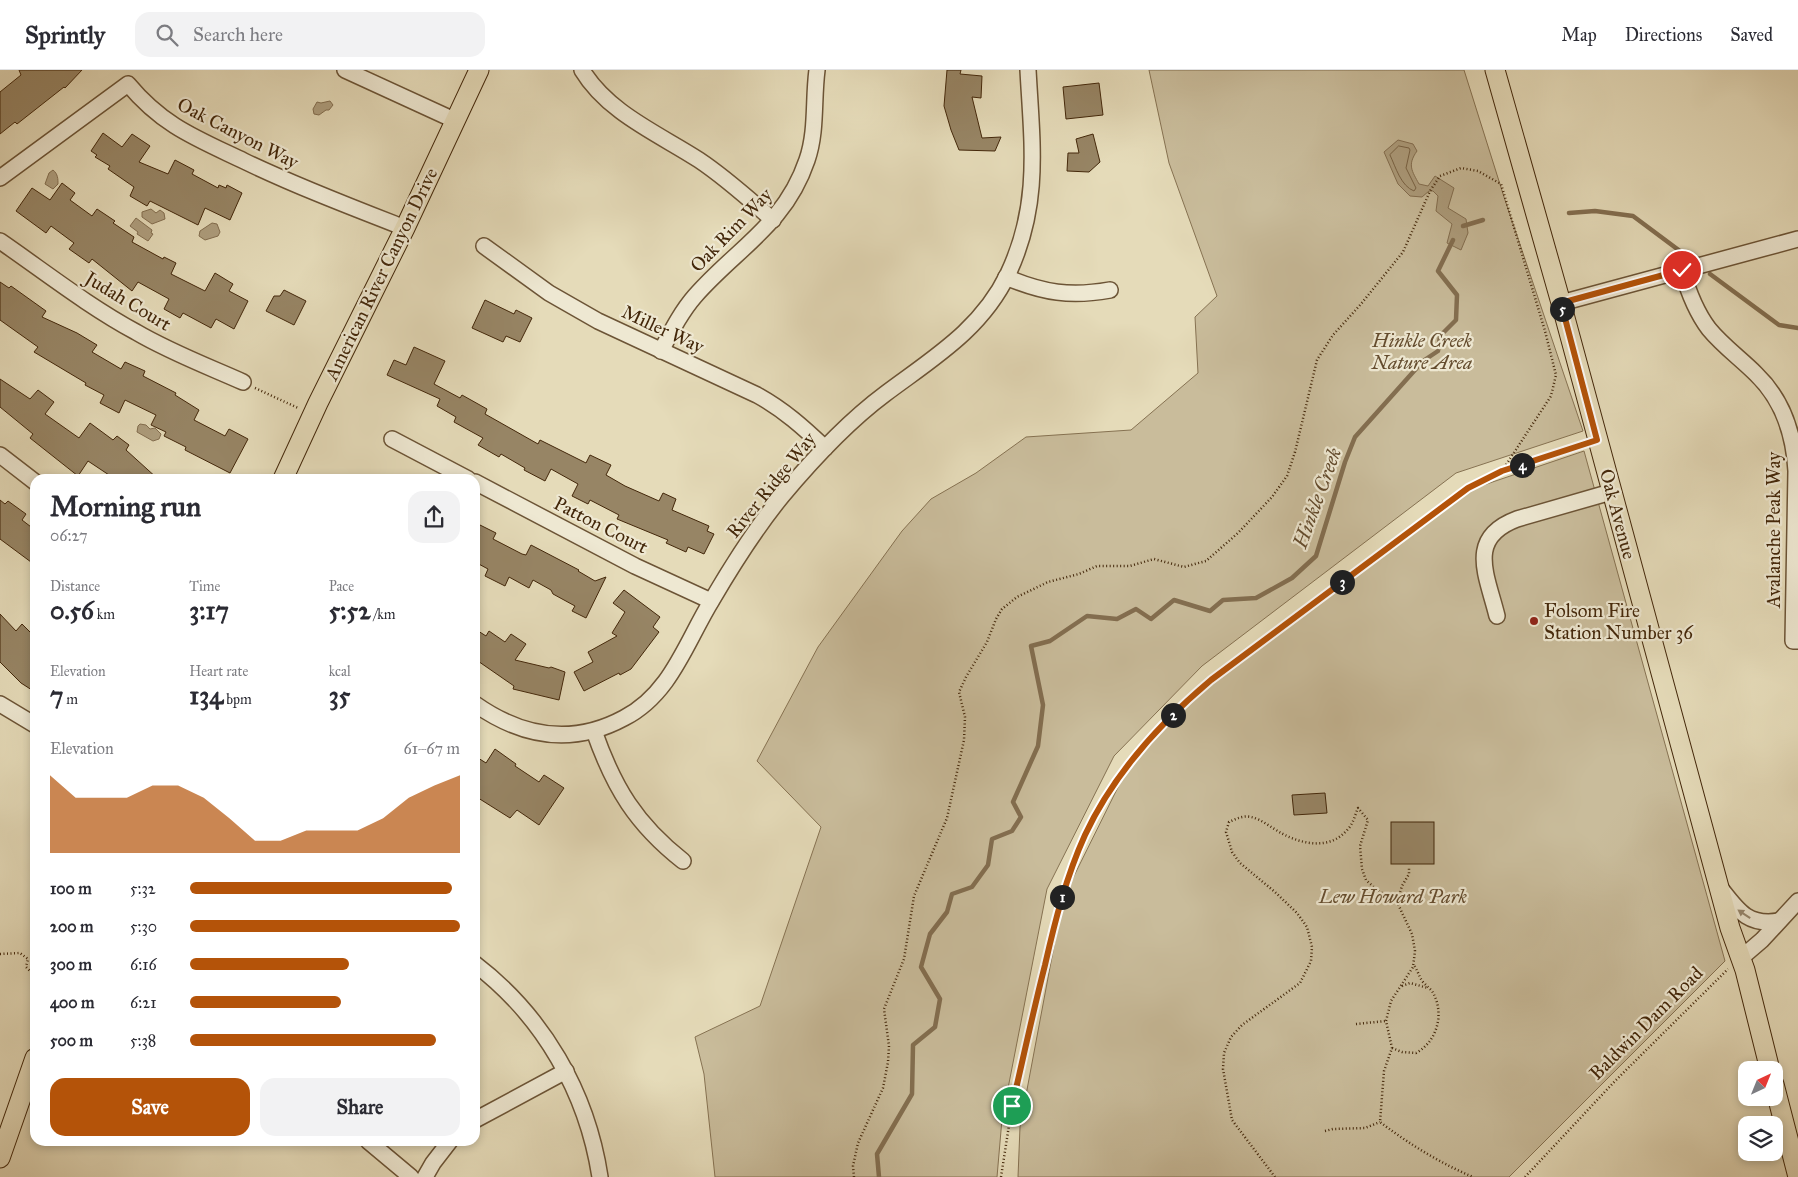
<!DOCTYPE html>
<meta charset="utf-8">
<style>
:root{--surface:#fff;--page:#f2f2f3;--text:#2b2b33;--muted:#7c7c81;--line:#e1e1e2;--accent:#b45309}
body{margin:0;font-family:"IM FELL Great Primer",serif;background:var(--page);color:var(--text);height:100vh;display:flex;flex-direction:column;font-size:19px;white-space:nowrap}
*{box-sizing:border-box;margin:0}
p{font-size:16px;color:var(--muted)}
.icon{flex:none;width:28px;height:28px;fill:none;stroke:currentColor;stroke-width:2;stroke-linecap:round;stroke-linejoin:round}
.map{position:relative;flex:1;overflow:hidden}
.drawer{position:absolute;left:30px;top:404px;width:450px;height:672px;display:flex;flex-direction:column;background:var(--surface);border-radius:15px;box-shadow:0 2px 8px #0003}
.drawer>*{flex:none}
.needle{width:32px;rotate:43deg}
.fabs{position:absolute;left:1738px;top:991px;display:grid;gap:10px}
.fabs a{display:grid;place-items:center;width:45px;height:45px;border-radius:10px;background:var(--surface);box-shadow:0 2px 8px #0003;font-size:25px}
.pin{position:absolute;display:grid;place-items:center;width:42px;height:42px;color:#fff;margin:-21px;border:2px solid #fff;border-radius:50%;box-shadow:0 1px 5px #0007}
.km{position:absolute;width:25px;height:25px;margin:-12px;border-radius:50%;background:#222;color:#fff;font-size:14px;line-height:25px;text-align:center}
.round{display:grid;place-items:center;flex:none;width:52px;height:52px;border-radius:15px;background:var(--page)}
.overview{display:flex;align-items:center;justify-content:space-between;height:85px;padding:0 20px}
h1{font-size:28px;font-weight:700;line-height:38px}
.metrics{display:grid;grid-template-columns:repeat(3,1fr);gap:8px;height:85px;padding:5px 20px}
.metrics div{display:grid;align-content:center}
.metrics b{font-size:25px;font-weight:700}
.metrics small{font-size:14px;font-weight:400}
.metrics p{font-size:14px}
.chart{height:140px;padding:10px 20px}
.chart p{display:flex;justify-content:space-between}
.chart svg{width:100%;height:90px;margin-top:5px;fill:var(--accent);opacity:.7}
.action{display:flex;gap:10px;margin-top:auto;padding:10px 20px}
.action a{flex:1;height:58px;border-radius:15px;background:var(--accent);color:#fff;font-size:20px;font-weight:700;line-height:58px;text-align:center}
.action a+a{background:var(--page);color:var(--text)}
ul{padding:0 20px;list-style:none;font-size:16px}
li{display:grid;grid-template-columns:80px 60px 1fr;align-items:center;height:38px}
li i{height:12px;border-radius:6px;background:var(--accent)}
header{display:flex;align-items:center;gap:30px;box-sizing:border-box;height:70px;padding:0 25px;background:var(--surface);border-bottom:1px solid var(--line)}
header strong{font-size:24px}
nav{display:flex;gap:28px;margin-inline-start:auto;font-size:18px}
.search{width:350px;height:45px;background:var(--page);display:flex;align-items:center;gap:12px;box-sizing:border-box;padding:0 18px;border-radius:15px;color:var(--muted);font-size:19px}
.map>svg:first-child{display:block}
.green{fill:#c9bc9b;stroke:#867252}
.water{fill:#ae9e7e;stroke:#836e50}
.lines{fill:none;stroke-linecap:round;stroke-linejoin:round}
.shore{stroke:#786244;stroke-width:1}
.stream{stroke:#836e50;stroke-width:4.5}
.building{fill:#978565;stroke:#43270a}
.minor-casing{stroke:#6c5436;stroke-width:18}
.major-casing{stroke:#43270a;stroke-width:21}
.path{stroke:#43270a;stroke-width:2.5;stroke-dasharray:1 2.5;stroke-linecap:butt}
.minor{stroke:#eee8d2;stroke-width:15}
.major{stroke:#e5dbb9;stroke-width:19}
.oneway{fill:#98886e}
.route-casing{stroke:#fff;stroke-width:10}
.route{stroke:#b45309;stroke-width:6}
.poi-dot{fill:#8f2418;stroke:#eee8d2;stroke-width:2}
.labels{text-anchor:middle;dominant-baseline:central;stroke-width:4.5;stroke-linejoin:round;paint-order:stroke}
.street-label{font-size:19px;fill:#43270a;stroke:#eee8d2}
.park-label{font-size:19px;font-style:italic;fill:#644c2e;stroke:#eee8d2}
.poi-label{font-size:19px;fill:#43270a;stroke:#eee8d2;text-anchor:start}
.water-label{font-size:20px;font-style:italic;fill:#634b2d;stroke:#eee8d2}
</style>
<header>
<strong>Sprintly</strong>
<div class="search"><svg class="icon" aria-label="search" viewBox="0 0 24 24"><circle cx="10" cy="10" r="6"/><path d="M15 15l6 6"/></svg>Search here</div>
<nav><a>Map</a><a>Directions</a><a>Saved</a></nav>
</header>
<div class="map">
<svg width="1798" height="1107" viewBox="0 0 1798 1107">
<rect width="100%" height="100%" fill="#e5dbb9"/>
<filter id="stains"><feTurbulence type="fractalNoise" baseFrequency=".004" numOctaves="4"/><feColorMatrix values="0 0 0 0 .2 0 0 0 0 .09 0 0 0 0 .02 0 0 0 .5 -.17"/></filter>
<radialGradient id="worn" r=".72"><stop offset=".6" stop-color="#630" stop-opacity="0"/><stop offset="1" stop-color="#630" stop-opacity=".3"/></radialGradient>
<g class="green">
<path d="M1149 0H1464L1504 127 1583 361 1456 403 1202 596 1114 686 1047 819 1002 1049 997 1107H715L704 1004 695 967 760 936 821 757 757 691 818 577 902 461 931 429 976 403 1026 367 1131 360 1198 303 1195 247 1217 226 1169 93Z"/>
<path d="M1584 381 1725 891 1509 1107H1018L1020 1057 1063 828 1129 695 1212 609 1463 422Z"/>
</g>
<g class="water">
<path d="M330 31 333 35 329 40H326L319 45 314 44 313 39 317 32 321 33Z"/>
<path d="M1398 70 1413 74 1417 81C1407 95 1412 101 1419 114L1428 116 1435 106 1454 118 1448 138 1466 149 1468 163 1461 180 1447 173 1452 154 1436 141 1438 126 1433 121H1429L1422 127 1410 126 1398 114 1384 82Z"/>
<path d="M53 100C58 104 58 109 58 114L53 119 45 114 49 103Z"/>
<path d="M151 139 156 143 160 140 164 143 165 149 152 154 142 147V142Z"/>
<path d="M136 148 152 160 151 163 153 164 148 171 137 164 138 162 130 156Z"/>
<path d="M212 153 217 154 220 162 218 166 205 170 199 166 200 161Z"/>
<path d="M140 354 146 355 150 359 155 358 161 364 159 369 153 371 137 362 138 356Z"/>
</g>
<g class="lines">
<path class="shore" d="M1399 76 1409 78 1410 80 1406 98 1416 118 1414 121C1401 116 1396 98 1390 85Z"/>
<g class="stream">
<path d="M1569 143 1595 141 1633 146 1688 187"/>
<path d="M1463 156 1483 150"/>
<path d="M1710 204 1779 255 1798 258"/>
<path d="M879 1107 877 1084 912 1024 913 975 935 957 940 929 921 897 930 864 947 842 952 824 972 817 988 795 992 769 1012 761 1021 747 1013 732 1038 676 1043 635 1031 576 1050 571 1087 546 1117 549 1136 539 1151 549 1174 530 1210 541 1223 530 1256 528 1292 508 1316 486 1345 392 1355 367 1423 291 1438 281 1440 266 1456 250 1457 225 1438 201 1453 170"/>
</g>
</g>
<g class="building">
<path d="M19 0H82L65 18 64 17 17 54 15 52 0 64V22L21 5Z"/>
<path d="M947 0H961L960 4 982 6 981 28 972 27 982 68 1001 67 995 81 959 80 951 60 944 36Z"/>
<path d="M1099 13 1103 45 1066 49 1063 17Z"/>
<path d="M103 63 122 77 132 64 150 76 139 92 168 104 175 90 194 100 192 104 218 118 219 115 226 118 227 115 242 123 230 150 205 138 198 155 150 131 147 136 130 126 134 117 108 99 110 96 95 87 97 85 91 81Z"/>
<path d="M1093 64 1100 92 1089 102 1067 101 1068 83H1079L1076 69Z"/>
<path d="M62 113 75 123 70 130 92 146 97 139 115 151 113 153 134 167 132 172 163 189 164 187 176 193 171 204 205 221 215 203 233 214 229 221 248 231 234 259 216 249 211 258 183 243 180 248 164 239 169 229 138 212 132 221 92 189 89 193 69 179 74 173 51 156 46 163 16 141 32 118 50 130Z"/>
<path d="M0 212 9 218 11 216 46 241 42 247 77 263 97 275 92 282 121 299 125 292 145 301 143 306 176 323 175 325 199 340 194 350 225 366 229 359 248 369 230 403 185 380 186 377 164 366 166 362 151 355 156 345 125 330 119 343 100 333 104 325 85 315 86 313 34 282 38 277 0 250Z"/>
<path d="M284 220 306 231 294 255 266 241 274 226H280Z"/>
<path d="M485 230 514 244 516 240 532 248 520 272 506 266 503 272 472 258Z"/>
<path d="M414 277 445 291 434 314 460 328 462 325 487 339 485 344 538 374 540 370 586 393 590 385 611 395 606 405 625 416 659 431 663 423 676 429 672 440 709 456 707 461 714 464 704 484 688 477 686 482 666 473 668 470 617 449 619 445 590 430 588 434 572 426 578 414 551 399 545 411 524 400 525 398 501 384 499 387 478 375 483 368 454 352 456 347 437 336 440 329 387 305 394 290 406 295Z"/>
<path d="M0 309 30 329 38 320 54 332 45 344 79 368 90 353 113 370 117 366 129 375 126 380 158 409H115L88 391 78 406 30 368 33 364 0 337Z"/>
<path d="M0 430 5 434 8 431 26 444 22 450 35 460V495L0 469Z"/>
<path d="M480 455 496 463 493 469 522 484 526 485 531 475 579 500 578 501 595 511 606 507 586 548 572 541 575 536 553 524 551 520 533 510 529 518 509 507 505 516 485 506 488 499 475 492V466Z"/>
<path d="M624 520 660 547 653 557 659 562 631 599 620 605 619 603 584 621 574 602 593 592 588 582 617 566 612 563 625 542 613 533Z"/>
<path d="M0 544 16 561 22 554 35 567V622L21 613 0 592Z"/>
<path d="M475 559 486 566 489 561 505 572 511 564 526 574 515 590 549 598 551 597 565 602 559 630 513 619 514 616 475 589Z"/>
<path d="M495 679 516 694 515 696 539 712 544 705 564 718 539 755 517 740 510 748 475 726V686L486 693Z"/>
<path d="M1325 723 1327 743 1294 745 1292 725Z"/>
<rect x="1391" y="752" width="43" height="42"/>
</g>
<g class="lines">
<defs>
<g id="minor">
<path d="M345 0 454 50"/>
<path d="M582 0C608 43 659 64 699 90 726 108 749 129 773 150"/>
<path d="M0 108 128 14C163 56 196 68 244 91 296 116 351 137 405 158"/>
<path d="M0 171C45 202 88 236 136 262 170 282 207 296 243 312"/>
<path d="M484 176 549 223 598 251 757 325C784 340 803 357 825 378"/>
<path d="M1682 200C1688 221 1696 242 1709 259 1723 276 1741 289 1756 304 1783 330 1794 365 1796 401L1793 571H1798"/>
<path d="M1006 207C1043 223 1071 227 1110 220"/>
<path d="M1561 233 1798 169"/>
<path d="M661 281C671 262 681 242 695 226 737 178 785 155 807 90 817 61 813 30 817 0"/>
<path d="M392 369 468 409"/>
<path d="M0 385 35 412"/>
<path d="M475 412 635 496 711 531"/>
<path d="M1497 546C1487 505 1466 468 1517 449L1611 422"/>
<path d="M0 634 35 655"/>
<path d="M475 634C522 667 572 676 624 648 671 624 686 572 712 530 733 494 756 458 782 426 813 389 846 353 885 324 933 288 981 260 1008 204 1041 134 1032 74 1028 0"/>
<path d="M594 661C614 718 636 754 683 791"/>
<path d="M1722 820C1739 842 1749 856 1779 851"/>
<path d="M1741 888 1762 870 1798 831"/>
<path d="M475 894C543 946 587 1022 600 1107"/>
<path d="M475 1050 566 1001"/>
<path d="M368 1071 411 1107"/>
<path d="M425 1107 433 1093 450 1071"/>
</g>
<g id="major">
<path d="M1495 0 1561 233 1730 858 1745 900 1770 1000"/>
<path d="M283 409 318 333 405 158 479 0"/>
<path d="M1774 1014 1798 1107"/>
<path d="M0 1088 35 988"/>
</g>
</defs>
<use href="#minor" class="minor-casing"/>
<use href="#major" class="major-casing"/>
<g class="path">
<path d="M255 318 298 338"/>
<path d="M1397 832 1402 816 1409 804V797"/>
<path d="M0 884 20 883 28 889 26 897 35 906"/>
<path d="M1402 916 1410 913 1428 918"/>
<path d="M1356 954 1386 951"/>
<path d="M1392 978 1402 982 1416 983C1438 971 1445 942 1432 921 1429 918 1426 915 1423 912 1419 907 1418 901 1414 895"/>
<path d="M1325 1061 1333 1059 1365 1058 1380 1052"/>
<path d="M854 1107 853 1096 858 1073 883 1018 888 992 889 976 884 939 904 889 914 826 947 748 964 670 965 647 959 622 966 607 987 572 996 549 1002 539 1017 527 1048 512 1079 504 1097 496H1130L1154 489 1184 497 1206 491 1238 463 1272 427 1287 406 1295 382 1317 290 1333 265 1361 234 1403 182 1430 121 1440 106 1461 98 1478 101 1501 114 1545 261 1556 305 1551 326 1502 401"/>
<path d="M1001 1107 1012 1036 1060 833C1067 810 1075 788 1085 766 1112 705 1161 652 1211 610L1468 418 1502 401 1583 375"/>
<path d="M1275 1107 1232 1050 1223 999 1224 983 1231 967 1242 955 1300 913 1311 891 1312 877 1307 857 1297 843 1275 822 1240 793 1232 782 1226 762 1229 752C1236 749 1243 745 1251 747 1261 749 1272 758 1281 763 1303 775 1331 780 1348 759 1353 754 1355 745 1358 738L1368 750 1360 776 1362 799 1366 810 1377 820 1397 832 1412 864 1415 881 1413 897 1391 931 1386 951 1392 978 1384 1001 1380 1052C1409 1074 1440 1093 1473 1107"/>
<path d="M1525 1107 1615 1011 1728 899"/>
</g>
<use href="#minor" class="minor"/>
<use href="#major" class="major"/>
</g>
<defs><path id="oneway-solid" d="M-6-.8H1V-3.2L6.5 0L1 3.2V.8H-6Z" transform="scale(1.25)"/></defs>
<use class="oneway" href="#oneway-solid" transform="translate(1744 844) rotate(-146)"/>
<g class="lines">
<defs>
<path id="route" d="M1012 1036C1023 989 1033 942 1045 895 1055 851 1066 807 1085 765 1113 705 1161 652 1211 610L1468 418 1502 401 1597 370 1561 233 1682 200"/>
</defs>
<use href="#route" class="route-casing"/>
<use href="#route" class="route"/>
</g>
<circle class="poi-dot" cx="1534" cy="551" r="5"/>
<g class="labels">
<g class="street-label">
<text transform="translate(238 63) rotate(27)">Oak Canyon Way</text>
<text transform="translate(731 160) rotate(-46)">Oak Rim Way</text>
<text transform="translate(381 204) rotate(-64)">American River Canyon Drive</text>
<text transform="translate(128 231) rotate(31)">Judah Court</text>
<text transform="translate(663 259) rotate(25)">Miller Way</text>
<text transform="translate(771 415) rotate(-51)">River Ridge Way</text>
<text transform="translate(1618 444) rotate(75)">Oak Avenue</text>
<text transform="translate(601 455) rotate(27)">Patton Court</text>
<text transform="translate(1773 460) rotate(-90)">Avalanche Peak Way</text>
<text transform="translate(1646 953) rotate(-45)">Baldwin Dam Road</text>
</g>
<g class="park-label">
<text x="1422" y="270">Hinkle Creek<tspan x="1422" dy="22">Nature Area</tspan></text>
<text x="1393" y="826">Lew Howard Park</text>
</g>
<g class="poi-label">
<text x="1544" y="540">Folsom Fire<tspan x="1544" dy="22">Station Number 36</tspan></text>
</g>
<g class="water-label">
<text transform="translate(1317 428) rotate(-70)">Hinkle Creek</text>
</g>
</g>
<rect width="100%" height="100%" filter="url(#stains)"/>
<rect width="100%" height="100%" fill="url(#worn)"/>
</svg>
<div class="fabs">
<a><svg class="needle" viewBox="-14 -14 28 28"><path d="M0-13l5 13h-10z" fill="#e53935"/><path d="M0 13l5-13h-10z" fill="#7c7c81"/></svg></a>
<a><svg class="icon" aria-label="layers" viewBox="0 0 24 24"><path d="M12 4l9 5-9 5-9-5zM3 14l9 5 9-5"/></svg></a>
</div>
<div class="pin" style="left:1012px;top:1036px;background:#1e9e55"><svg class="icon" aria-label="arrive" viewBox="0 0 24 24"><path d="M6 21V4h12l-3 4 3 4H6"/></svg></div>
<div class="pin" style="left:1682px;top:200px;background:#d93025"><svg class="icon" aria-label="check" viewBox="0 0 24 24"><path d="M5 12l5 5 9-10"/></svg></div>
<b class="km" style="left:1062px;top:827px">1</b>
<b class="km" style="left:1173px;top:645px">2</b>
<b class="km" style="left:1342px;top:512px">3</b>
<b class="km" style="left:1522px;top:395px">4</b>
<b class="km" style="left:1562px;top:239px">5</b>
<section class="drawer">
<div class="overview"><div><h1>Morning run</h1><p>06:27</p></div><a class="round"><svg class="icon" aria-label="share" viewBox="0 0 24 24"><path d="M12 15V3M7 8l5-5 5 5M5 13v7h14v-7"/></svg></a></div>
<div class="metrics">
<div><p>Distance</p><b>0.56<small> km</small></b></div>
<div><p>Time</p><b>3:17</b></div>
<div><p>Pace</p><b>5:52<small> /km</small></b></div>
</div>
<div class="metrics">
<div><p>Elevation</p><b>7<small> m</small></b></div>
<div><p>Heart rate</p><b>134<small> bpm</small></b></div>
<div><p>kcal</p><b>35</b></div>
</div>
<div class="chart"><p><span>Elevation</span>61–67 m</p>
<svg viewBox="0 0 160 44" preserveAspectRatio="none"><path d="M0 44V6L10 17L20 17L30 17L40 11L50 11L60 17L70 27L80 38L90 38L100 33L110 33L120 33L130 27L140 17L150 11L160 6V44z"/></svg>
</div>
<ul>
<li><b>100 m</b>5:32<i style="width:97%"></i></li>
<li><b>200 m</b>5:30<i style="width:100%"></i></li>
<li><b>300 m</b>6:16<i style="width:59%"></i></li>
<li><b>400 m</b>6:21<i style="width:56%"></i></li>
<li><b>500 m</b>5:38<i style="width:91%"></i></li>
</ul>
<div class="action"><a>Save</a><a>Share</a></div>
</section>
</div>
